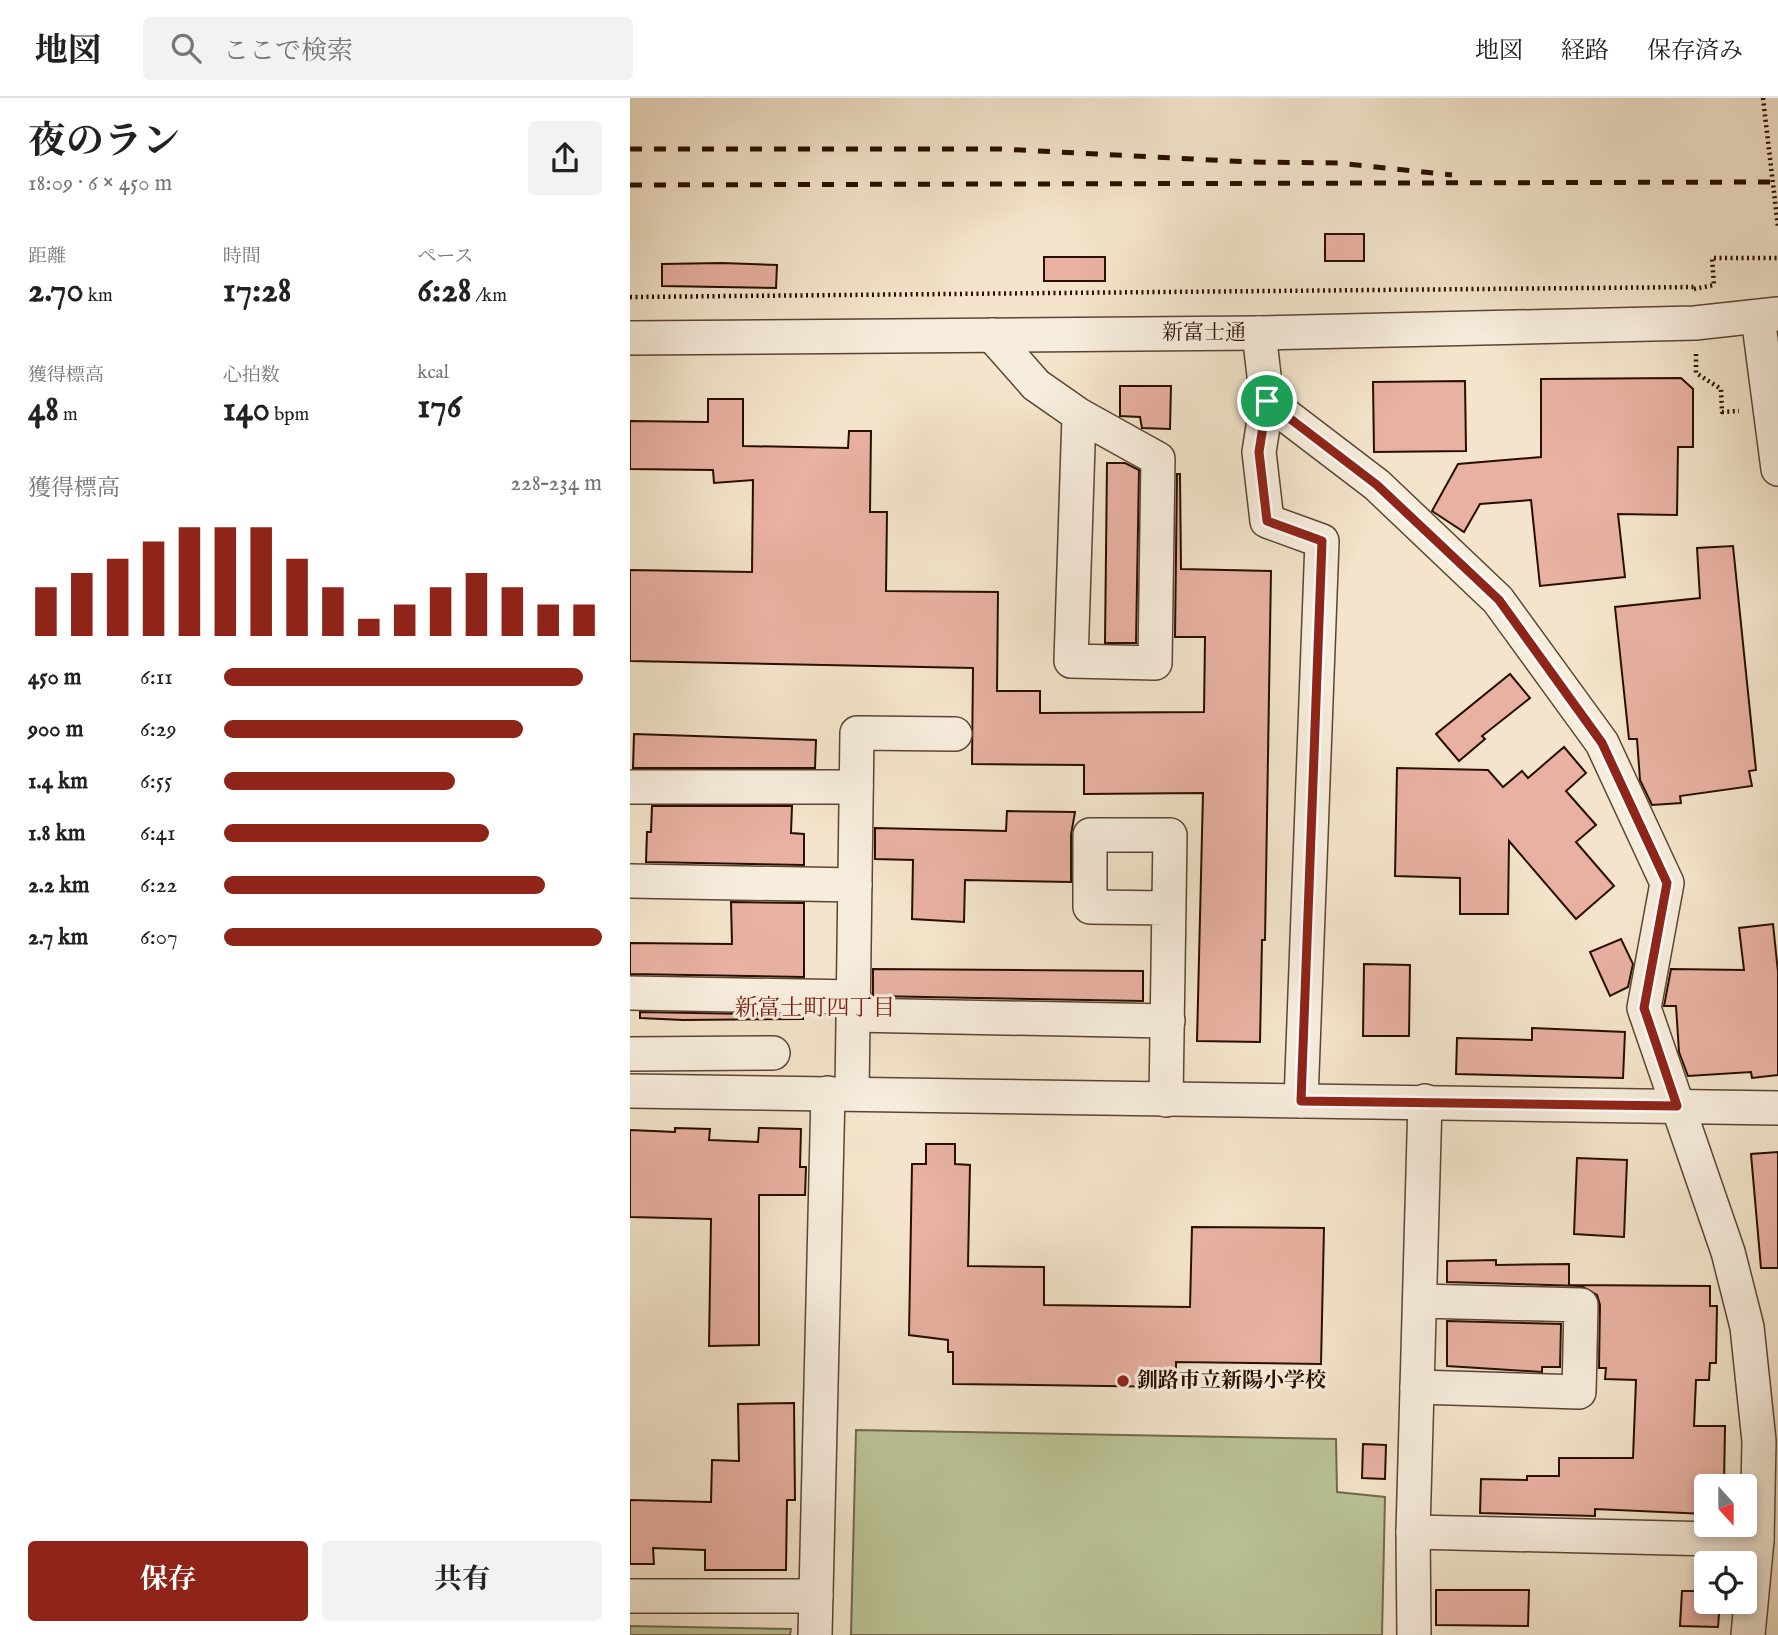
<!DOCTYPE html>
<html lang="ja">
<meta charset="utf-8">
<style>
:root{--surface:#fff;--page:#f2f2f2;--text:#222;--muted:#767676;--line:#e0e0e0;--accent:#8f2418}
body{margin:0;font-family:"IM FELL English","Noto Serif JP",serif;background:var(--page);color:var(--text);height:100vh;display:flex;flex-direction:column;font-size:26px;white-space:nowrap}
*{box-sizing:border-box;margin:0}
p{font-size:23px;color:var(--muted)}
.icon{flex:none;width:38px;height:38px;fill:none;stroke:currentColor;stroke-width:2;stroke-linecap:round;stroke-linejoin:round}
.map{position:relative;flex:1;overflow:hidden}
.drawer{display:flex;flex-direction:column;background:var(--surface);width:630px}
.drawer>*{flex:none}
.needle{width:46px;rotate:159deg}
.buttons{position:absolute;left:1064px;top:1376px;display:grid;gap:14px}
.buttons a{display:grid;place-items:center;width:63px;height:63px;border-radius:7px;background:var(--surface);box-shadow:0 4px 10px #0003;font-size:35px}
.pin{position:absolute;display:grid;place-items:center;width:60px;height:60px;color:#fff;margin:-30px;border:4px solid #fff;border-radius:50%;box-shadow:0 2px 7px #0007}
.round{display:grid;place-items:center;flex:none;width:74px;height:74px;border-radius:7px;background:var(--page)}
.headline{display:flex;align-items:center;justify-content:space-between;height:119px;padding:0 28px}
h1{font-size:38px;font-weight:700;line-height:52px}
.figures{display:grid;grid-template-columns:repeat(3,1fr);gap:10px;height:119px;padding:7px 28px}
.figures div{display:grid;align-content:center}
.figures b{font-size:35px;font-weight:700}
.figures small{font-size:19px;font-weight:400}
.figures p{font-size:19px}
.chart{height:196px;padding:14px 28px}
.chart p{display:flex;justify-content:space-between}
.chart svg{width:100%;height:126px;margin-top:7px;stroke:var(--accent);stroke-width:6}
.cta{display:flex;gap:14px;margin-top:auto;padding:14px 28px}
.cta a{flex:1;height:80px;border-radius:7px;background:var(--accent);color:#fff;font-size:28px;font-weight:700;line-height:80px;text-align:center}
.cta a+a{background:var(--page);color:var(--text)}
ul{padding:0 28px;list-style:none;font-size:23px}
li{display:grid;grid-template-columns:112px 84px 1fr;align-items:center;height:52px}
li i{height:18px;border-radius:9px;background:var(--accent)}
header{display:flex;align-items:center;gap:42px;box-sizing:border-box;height:98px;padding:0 35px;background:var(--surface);border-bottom:2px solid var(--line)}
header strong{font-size:33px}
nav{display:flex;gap:38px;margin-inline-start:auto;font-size:24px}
.search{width:490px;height:63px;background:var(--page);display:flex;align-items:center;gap:18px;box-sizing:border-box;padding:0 24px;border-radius:7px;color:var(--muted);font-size:26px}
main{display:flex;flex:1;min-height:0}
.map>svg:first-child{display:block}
.green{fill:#bbc497;stroke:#72694c;stroke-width:2}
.building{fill:#e8b1a2;stroke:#280e00;stroke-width:2}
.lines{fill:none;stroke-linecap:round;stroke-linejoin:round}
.minor-casing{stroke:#5b4433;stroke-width:36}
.path{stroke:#280e00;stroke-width:4.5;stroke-dasharray:2 3.5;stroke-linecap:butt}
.minor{stroke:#f7eddd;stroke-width:33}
.rail{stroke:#280e00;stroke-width:5;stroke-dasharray:12 12;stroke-linecap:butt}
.path-bridge{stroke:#280e00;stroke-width:4.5;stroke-dasharray:2 3.5;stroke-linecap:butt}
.route-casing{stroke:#fff;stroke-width:14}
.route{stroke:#8f2418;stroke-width:9}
.poi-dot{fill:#8f2418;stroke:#f7eddd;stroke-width:2.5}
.labels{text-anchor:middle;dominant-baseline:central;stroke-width:6;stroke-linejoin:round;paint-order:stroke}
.street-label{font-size:21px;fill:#280e00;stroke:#f7eddd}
.poi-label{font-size:21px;font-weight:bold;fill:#280e00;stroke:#f7eddd;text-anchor:start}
.neighbourhood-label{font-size:23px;fill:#7a1f14;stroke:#f7eddd}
</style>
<header>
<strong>地図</strong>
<div class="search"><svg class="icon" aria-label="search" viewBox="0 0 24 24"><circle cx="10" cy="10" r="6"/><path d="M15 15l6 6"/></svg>ここで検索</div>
<nav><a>地図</a><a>経路</a><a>保存済み</a></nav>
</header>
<main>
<section class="drawer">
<div class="headline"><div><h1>夜のラン</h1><p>18:09 · 6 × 450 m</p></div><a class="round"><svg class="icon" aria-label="share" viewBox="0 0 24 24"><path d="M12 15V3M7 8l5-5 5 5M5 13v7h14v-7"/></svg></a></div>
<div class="figures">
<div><p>距離</p><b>2.70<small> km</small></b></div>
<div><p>時間</p><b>17:28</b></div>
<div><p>ペース</p><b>6:28<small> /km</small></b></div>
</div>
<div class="figures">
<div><p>獲得標高</p><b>48<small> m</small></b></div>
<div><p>心拍数</p><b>140<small> bpm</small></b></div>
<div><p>kcal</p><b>176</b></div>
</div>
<div class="chart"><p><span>獲得標高</span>228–234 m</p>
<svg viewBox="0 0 160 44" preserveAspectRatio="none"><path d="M5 44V27M15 44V22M25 44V17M35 44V11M45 44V6M55 44V6M65 44V6M75 44V17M85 44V27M95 44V38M105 44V33M115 44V27M125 44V22M135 44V27M145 44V33M155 44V33"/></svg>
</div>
<ul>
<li><b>450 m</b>6:11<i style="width:95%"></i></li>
<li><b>900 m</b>6:29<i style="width:79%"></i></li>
<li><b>1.4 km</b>6:55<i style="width:61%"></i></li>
<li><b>1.8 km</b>6:41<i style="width:70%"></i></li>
<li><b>2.2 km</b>6:22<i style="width:85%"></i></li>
<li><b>2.7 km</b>6:07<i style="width:100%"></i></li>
</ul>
<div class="cta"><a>保存</a><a>共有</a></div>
</section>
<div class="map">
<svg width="1148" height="1537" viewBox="0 0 1148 1537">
<rect width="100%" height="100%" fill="#f3e4cb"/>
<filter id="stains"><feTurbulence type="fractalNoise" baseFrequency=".00286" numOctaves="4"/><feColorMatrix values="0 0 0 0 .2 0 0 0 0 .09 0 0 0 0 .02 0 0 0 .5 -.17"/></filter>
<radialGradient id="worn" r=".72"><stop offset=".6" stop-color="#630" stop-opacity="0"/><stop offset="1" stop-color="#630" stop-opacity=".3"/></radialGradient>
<g class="green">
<path d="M226 1332 706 1341 707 1394 755 1399 752 1537H221Z"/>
<path d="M0 1528 161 1531 160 1537H0Z"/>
</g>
<g class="building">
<rect x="695" y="136" width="39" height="27"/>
<rect x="414" y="159" width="61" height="24"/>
<path d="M92 165 147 167 146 190 32 188V166Z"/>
<path d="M1051 280 1063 291V349H1048L1047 417 988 416 995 479 910 488 901 402 850 406 834 434 802 413 828 366 911 359V281Z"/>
<path d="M835 283 836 353 744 354 743 284Z"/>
<path d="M490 288H541L540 331 512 330 510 319 490 318Z"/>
<path d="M78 301H113V348L218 350 219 333H241L240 414H257L256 493 368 494 367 593H410V615L574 614 575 539H545L547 376H550L551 471 641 473 635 842H632L630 944 567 943 573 695 454 696V667L342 666 343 570 0 563V472L122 474 123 382 84 385 83 372 0 371V323L78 324Z"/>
<path d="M477 365H495L509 372 506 545H475Z"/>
<path d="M1103 448 1126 672 1119 673 1122 688 1050 698 1051 705 1022 707 1010 682 1007 641H999L985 509 1070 500 1067 450Z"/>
<path d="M880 576 900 600 852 638 855 641 829 663 806 636Z"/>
<path d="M4 636 186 642 185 670H3Z"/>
<path d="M934 649 956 675 936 693 966 727 946 744 984 788 946 821 879 743 878 816H830V780L765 778 767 670 858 672 873 689 892 673 898 680Z"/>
<path d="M22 708H162L161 735 174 736V767L16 764 17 734H21Z"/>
<path d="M377 713 445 714 441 737V784L335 782 334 824 282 821 283 762 245 761V730L376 733Z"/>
<path d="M101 804 174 805V879L0 876V845L102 846Z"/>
<path d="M1143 826 1148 874V977L1122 980 1121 974 1058 978 1049 954 1046 908H1034L1041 871 1114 872 1109 830Z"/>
<path d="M991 841 1003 866 998 889 980 898 960 854Z"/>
<path d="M734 866 780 867 779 938H733Z"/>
<path d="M243 871 513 873V903L243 898Z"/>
<path d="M10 914 173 917V921L53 922 10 920Z"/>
<path d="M902 930 995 934 993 980 826 976 827 940 902 942Z"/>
<path d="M45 1030 80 1031 79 1042 128 1044 129 1030 171 1031 170 1069H176L175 1097H129V1247L79 1248 81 1121 0 1119V1032L45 1034Z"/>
<path d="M296 1046H325V1066L340 1067 338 1168 414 1169V1207L560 1209 562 1129 694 1130 691 1266 546 1264V1289L323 1286V1254H318V1242L279 1237 282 1066H296Z"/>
<path d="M1148 1054V1170H1131L1121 1056Z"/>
<path d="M947 1060 997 1062 994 1139 944 1136Z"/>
<path d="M866 1162V1167L939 1166V1187L1080 1188V1208H1087L1086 1265H1080L1079 1282H1066L1064 1328H1095L1094 1388H1076V1416L965 1411V1418L850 1415 851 1381 897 1382V1378H929V1360H1003L1006 1282 975 1281 976 1270H969L970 1207 967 1197 951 1188 817 1184V1163Z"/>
<path d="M817 1223 931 1226 930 1269H912V1274L817 1268Z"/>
<path d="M164 1305 165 1402H157L156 1472H75V1452L23 1450 24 1466H0V1402L81 1404 82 1362 109 1363 108 1306Z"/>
<path d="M733 1346 756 1347 755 1381 732 1380Z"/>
<path d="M806 1492H899L898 1528 806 1527Z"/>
<path d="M1052 1493H1076V1503H1090L1088 1529 1050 1528Z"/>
</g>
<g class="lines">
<defs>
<g id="minor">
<path d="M1128 219 1148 371"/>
<path d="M629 235 637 303 747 387 868 502 972 645 1037 785 1014 910 1098 1154 1117 1229 1129 1343 1127 1442 1118 1537"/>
<path d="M362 237 406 287 449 317 441 563 525 565 528 361 449 317"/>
<path d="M0 240 629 235 1065 225 1148 216"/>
<path d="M637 303 629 354 637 423 692 443 671 1003"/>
<path d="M0 689H226"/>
<path d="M0 783 225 787"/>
<path d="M0 895 224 899"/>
<path d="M223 917 538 923"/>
<path d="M0 956 143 955"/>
<path d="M0 993 1148 1010"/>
<path d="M222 995 227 635 325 636"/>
<path d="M536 1002 540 737H460V809L539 810"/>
<path d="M787 1289 949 1294 951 1207 790 1203"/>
<path d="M783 1434 1127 1442"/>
<path d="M0 1498H186"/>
<path d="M185 1537 198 995"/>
<path d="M784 1537 783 1434 795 1003"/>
</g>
</defs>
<use href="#minor" class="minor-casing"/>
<g class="path">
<path d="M1064 191 1084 187 1082 160H1148"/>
<path d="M0 199 1064 189"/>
<path d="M1066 256V275L1091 291 1092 314 1109 313"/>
</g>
<use href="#minor" class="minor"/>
<g class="rail">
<path d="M0 51H370L619 64 708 65 822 77"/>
<path d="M0 87 1148 84"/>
</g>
<path class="path-bridge" d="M1133 0 1148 129"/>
</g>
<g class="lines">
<defs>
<path id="route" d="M637 303 747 387 869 502 972 645 1037 785 1014 910 1047 1008 671 1003 692 443 637 423 629 354Z"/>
</defs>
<use href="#route" class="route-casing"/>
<use href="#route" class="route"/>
</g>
<circle class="poi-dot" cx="493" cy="1283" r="7"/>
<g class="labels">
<g class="street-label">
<text x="574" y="235">新富士通</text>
</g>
<g class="poi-label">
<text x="507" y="1283">釧路市立新陽小学校</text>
</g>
<g class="neighbourhood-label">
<text x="185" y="910">新富士町四丁目</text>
</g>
</g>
<rect width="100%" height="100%" filter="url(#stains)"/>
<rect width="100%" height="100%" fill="url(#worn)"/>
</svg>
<div class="buttons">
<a><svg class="needle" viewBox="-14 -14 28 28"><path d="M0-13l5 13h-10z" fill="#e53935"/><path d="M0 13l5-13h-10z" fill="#767676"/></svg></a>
<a><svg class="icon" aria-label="locate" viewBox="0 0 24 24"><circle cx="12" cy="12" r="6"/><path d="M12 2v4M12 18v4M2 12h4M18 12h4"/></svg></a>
</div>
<div class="pin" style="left:637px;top:303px;background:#1e9e55"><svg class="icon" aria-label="arrive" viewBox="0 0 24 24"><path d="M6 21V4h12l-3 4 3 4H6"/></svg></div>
</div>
</main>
